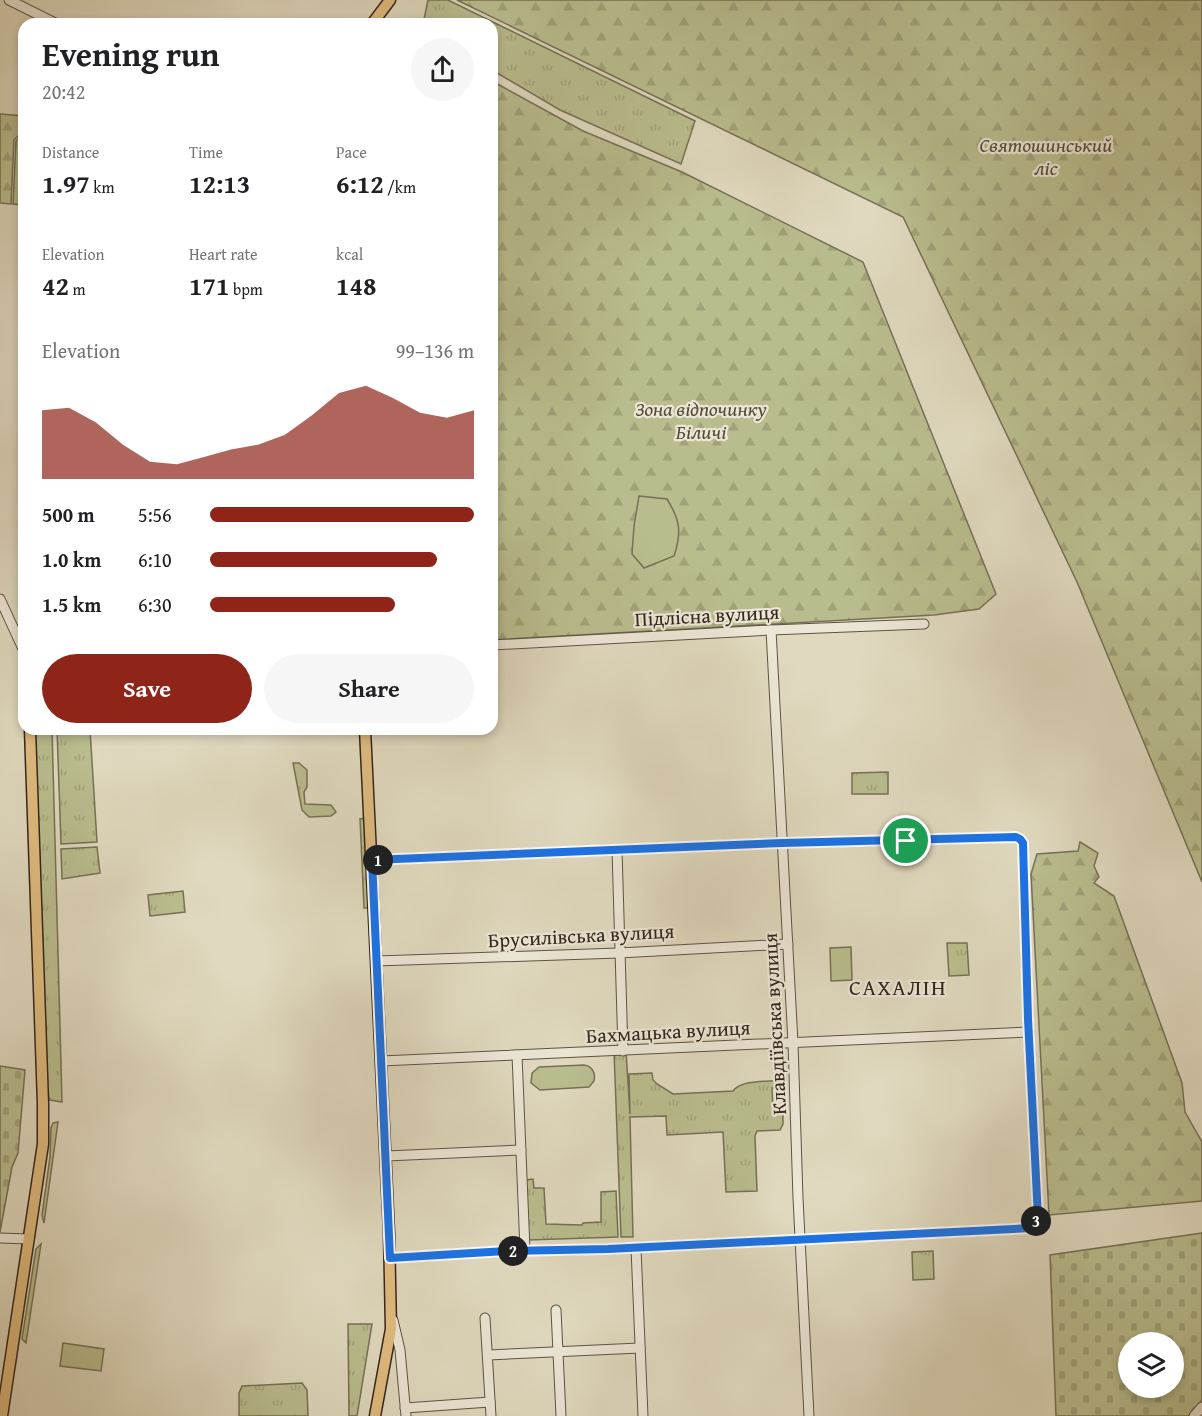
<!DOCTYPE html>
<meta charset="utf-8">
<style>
:root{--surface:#fff;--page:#f6f6f6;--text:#202124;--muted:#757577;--accent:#8f2418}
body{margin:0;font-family:"Gentium Book Plus",serif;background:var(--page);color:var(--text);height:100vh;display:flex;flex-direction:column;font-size:22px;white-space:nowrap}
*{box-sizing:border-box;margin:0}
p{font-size:20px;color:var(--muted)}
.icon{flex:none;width:33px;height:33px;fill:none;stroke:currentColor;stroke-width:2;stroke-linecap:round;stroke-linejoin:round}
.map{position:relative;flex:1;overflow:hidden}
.sheet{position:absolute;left:18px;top:18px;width:480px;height:717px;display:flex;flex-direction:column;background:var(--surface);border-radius:18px;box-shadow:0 3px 9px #0003}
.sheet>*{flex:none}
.tools{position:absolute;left:1118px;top:1332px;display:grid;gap:12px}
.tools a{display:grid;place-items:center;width:66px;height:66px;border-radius:50%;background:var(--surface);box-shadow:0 3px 9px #0003;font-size:30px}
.pin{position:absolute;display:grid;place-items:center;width:51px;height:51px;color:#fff;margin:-26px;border:3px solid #fff;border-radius:50%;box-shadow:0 2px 6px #0007}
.km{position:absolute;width:30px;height:30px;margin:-15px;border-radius:50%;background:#222;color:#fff;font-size:16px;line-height:30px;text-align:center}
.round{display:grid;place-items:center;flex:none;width:63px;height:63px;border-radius:32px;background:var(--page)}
.head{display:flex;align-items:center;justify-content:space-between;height:102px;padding:0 24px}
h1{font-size:33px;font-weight:600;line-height:45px}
.metrics{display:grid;grid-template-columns:repeat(3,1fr);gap:9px;height:102px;padding:6px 24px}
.metrics div{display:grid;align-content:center}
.metrics b{font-size:26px;font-weight:600}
.metrics small{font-size:16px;font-weight:400}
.metrics p{font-size:16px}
.chart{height:168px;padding:12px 24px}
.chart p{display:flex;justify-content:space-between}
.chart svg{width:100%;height:108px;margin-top:6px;fill:var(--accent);opacity:.7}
.primary-button{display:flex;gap:12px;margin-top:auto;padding:12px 24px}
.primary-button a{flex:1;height:69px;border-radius:36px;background:var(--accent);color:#fff;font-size:24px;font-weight:600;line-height:69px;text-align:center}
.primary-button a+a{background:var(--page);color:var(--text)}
ul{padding:0 24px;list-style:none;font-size:20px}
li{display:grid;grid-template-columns:96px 72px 1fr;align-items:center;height:45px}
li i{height:15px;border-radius:8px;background:var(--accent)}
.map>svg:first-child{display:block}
.grass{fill:url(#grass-tufts);stroke:#767156;stroke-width:1.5}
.forest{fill:url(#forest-firs);stroke:#767156;stroke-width:1.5}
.cemetery{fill:url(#cemetery-stones);stroke:#767156;stroke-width:1.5;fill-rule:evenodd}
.pitch{fill:#b9bd8e;stroke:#767156;stroke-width:1.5}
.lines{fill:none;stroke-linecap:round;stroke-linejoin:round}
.minor-casing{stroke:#5f5246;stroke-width:11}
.major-casing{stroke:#34251d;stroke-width:13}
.minor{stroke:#ebe6d5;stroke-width:9}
.major{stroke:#e0bc80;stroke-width:10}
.route-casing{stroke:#fff;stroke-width:12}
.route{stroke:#1a73e8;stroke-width:8}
.labels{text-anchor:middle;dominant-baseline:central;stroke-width:4.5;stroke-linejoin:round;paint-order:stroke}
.park-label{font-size:20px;font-style:italic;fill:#554b39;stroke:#ebe6d5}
.street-label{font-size:20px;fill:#34251d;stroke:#ebe6d5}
.quarter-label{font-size:22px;letter-spacing:1.5px;fill:#34251d;stroke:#ebe6d5}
</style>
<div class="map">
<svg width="1202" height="1416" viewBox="0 0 1202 1416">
<defs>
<pattern id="grass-tufts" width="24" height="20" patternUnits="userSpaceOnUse" patternTransform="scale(1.5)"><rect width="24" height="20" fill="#b9bd8e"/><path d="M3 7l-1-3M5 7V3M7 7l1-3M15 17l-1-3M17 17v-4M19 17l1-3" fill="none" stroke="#a0a27a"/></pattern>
<pattern id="forest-firs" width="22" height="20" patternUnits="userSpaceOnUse" patternTransform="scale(1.5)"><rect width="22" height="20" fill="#b9bd8e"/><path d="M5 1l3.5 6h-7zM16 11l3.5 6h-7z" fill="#a0a27a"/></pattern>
<pattern id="cemetery-stones" width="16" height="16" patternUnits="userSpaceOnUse" patternTransform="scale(1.5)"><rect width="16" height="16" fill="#b9bd8e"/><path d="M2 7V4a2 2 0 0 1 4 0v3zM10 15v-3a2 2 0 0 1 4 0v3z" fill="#a0a27a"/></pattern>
</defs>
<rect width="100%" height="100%" fill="#e0d9bf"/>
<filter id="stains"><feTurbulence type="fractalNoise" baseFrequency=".00333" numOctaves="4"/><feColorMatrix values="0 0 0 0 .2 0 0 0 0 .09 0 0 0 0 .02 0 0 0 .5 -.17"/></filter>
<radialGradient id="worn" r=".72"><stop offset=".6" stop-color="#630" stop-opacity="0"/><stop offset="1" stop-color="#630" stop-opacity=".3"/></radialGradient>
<g class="grass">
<path d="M428 0H448L695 121 681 164 560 110 492 70V24H423Z"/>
<path d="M35 729H52L62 1102 50 1100 48 1094Z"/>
<path d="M57 729H90L97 842 61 844Z"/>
<path d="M293 763H299L307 770V787L304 792 305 804 331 805 336 812 331 816 309 817 302 810Z"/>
<path d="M888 772V794H852V773Z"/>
<path d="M366 818 371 908H364L360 819Z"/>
<path d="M97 847 100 873 62 879 61 849Z"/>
<path d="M183 891 185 912 150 916 148 895Z"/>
<path d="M947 943H967L969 975 949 976Z"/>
<path d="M614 1051H626L630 1114 629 1074 652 1073 653 1080 657 1084 673 1094 733 1091C742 1079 769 1082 783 1080L784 1087 772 1088 773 1109H783V1124L780 1130 757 1131 755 1136 757 1191 726 1192 723 1132 667 1135 666 1116 630 1117 633 1237H621Z"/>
<path d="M58 1122 44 1223 42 1215 50 1157 51 1128 53 1123Z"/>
<path d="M533 1179 534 1188H544L546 1224 582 1225 583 1223 601 1222V1192L616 1191 618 1237 528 1240 526 1180Z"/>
<path d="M41 1244 26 1343 22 1339 36 1249Z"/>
<path d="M933 1251 934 1279 913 1280 912 1252Z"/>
<path d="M348 1324H372L357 1416H349Z"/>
<path d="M302 1383 307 1390 308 1416H239V1393L242 1386Z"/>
</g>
<g class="forest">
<path d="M457 0H1202V882L1077 582 903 217Z"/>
<path d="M492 81 583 131 682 172 863 262 996 594 979 609 934 615 492 640Z"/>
<path d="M0 114 24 116V130L14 140 11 204 0 203Z"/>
<path d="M24 133V205L13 204 16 141Z"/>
<path d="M1080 842 1098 853 1094 866 1099 877 1094 883 1114 896 1182 1083 1185 1112 1202 1142V1201L1049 1215 1031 874 1037 854 1078 851Z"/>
</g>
<g class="cemetery">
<path d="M0 1066 25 1070 18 1153 12 1167 0 1232Z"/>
<path d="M1202 1233V1400L1189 1416H1056L1050 1255ZM1128 1342H1173V1388H1128Z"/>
</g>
<g class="pitch">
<path d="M639 496 667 499C680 520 682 532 674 556L644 568 632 554 634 526Z"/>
<path d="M851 947 852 980 831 981 830 948Z"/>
<path d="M584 1065C592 1066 596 1073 594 1081L589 1087 540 1090 531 1083 532 1073 539 1067Z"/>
<path d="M63 1343 104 1349 101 1371 60 1366Z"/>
</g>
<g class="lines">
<defs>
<g id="minor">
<path d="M9 0 57 24"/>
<path d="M0 599 24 651"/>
<path d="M771 630 793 1043 798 1198 809 1416"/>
<path d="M492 645 771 630 924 624"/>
<path d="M617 850 623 1051"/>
<path d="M372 860 782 843 1016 837 1020 839 1023 843 1028 1019 1038 1217 1033 1228 608 1249 506 1251 390 1258"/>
<path d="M376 961 619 953 788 944"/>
<path d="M517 1055 525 1250"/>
<path d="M381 1061 1029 1032"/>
<path d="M386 1156 521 1150"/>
<path d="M0 1238 29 1239"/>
<path d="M636 1248 643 1416"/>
<path d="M556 1310 561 1416"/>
<path d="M485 1318 491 1416"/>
<path d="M393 1320 400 1350 406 1416"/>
<path d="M488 1355 640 1348"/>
<path d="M405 1408 490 1402"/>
<path d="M1194 1416 1202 1407"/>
</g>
<g id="major">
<path d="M372 24 390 0"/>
<path d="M365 729 389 1232 391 1329 375 1416"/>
<path d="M2 1416 43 1144V1104L30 729"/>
</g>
</defs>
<use href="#minor" class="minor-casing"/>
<use href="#major" class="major-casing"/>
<use href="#minor" class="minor"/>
<use href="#major" class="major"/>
</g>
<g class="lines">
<defs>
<path id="route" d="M1016 837 1020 839 1023 843 1028 1019 1038 1217 1033 1228 608 1249 506 1251 390 1258 372 860 782 843Z"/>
</defs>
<use href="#route" class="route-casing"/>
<use href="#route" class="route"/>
</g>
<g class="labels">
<g class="park-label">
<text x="1046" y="144">Святошинський<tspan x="1046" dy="23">ліс</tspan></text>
<text x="701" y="408">Зона відпочинку<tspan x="701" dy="23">Біличі</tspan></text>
</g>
<g class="street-label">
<text transform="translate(707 615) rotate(-3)">Підлісна вулиця</text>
<text transform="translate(581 935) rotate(-3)">Брусилівська вулиця</text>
<text transform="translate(774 1024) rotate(-93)">Клавдіївська вулиця</text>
<text transform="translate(668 1031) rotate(-3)">Бахмацька вулиця</text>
</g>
<g class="quarter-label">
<text x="898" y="987">САХАЛІН</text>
</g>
</g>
<rect width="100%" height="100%" filter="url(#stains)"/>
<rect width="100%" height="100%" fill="url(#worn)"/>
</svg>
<div class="tools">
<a><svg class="icon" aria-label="layers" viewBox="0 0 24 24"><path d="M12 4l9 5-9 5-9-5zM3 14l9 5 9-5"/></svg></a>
</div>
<div class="pin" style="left:906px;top:841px;background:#1e9e55"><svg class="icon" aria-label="arrive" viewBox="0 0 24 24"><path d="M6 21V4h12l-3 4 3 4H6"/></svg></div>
<b class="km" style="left:378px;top:860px">1</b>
<b class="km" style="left:513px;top:1251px">2</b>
<b class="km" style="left:1036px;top:1221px">3</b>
<section class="sheet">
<div class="head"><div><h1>Evening run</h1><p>20:42</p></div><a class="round"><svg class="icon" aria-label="share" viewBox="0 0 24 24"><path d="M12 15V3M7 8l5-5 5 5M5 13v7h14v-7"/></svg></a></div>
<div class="metrics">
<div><p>Distance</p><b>1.97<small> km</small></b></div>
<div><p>Time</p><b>12:13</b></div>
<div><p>Pace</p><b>6:12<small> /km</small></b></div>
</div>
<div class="metrics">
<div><p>Elevation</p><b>42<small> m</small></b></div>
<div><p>Heart rate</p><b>171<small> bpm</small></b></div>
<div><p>kcal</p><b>148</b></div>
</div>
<div class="chart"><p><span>Elevation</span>99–136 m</p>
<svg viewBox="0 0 160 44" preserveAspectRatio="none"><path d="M0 44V16L10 15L20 21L30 30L40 37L50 38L60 35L70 32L80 30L90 26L100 18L110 9L120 6L130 11L140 17L150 19L160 16V44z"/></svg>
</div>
<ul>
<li><b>500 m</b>5:56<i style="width:100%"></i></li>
<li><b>1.0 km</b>6:10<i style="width:86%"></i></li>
<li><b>1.5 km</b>6:30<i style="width:70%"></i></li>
</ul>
<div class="primary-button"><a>Save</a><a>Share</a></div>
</section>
</div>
